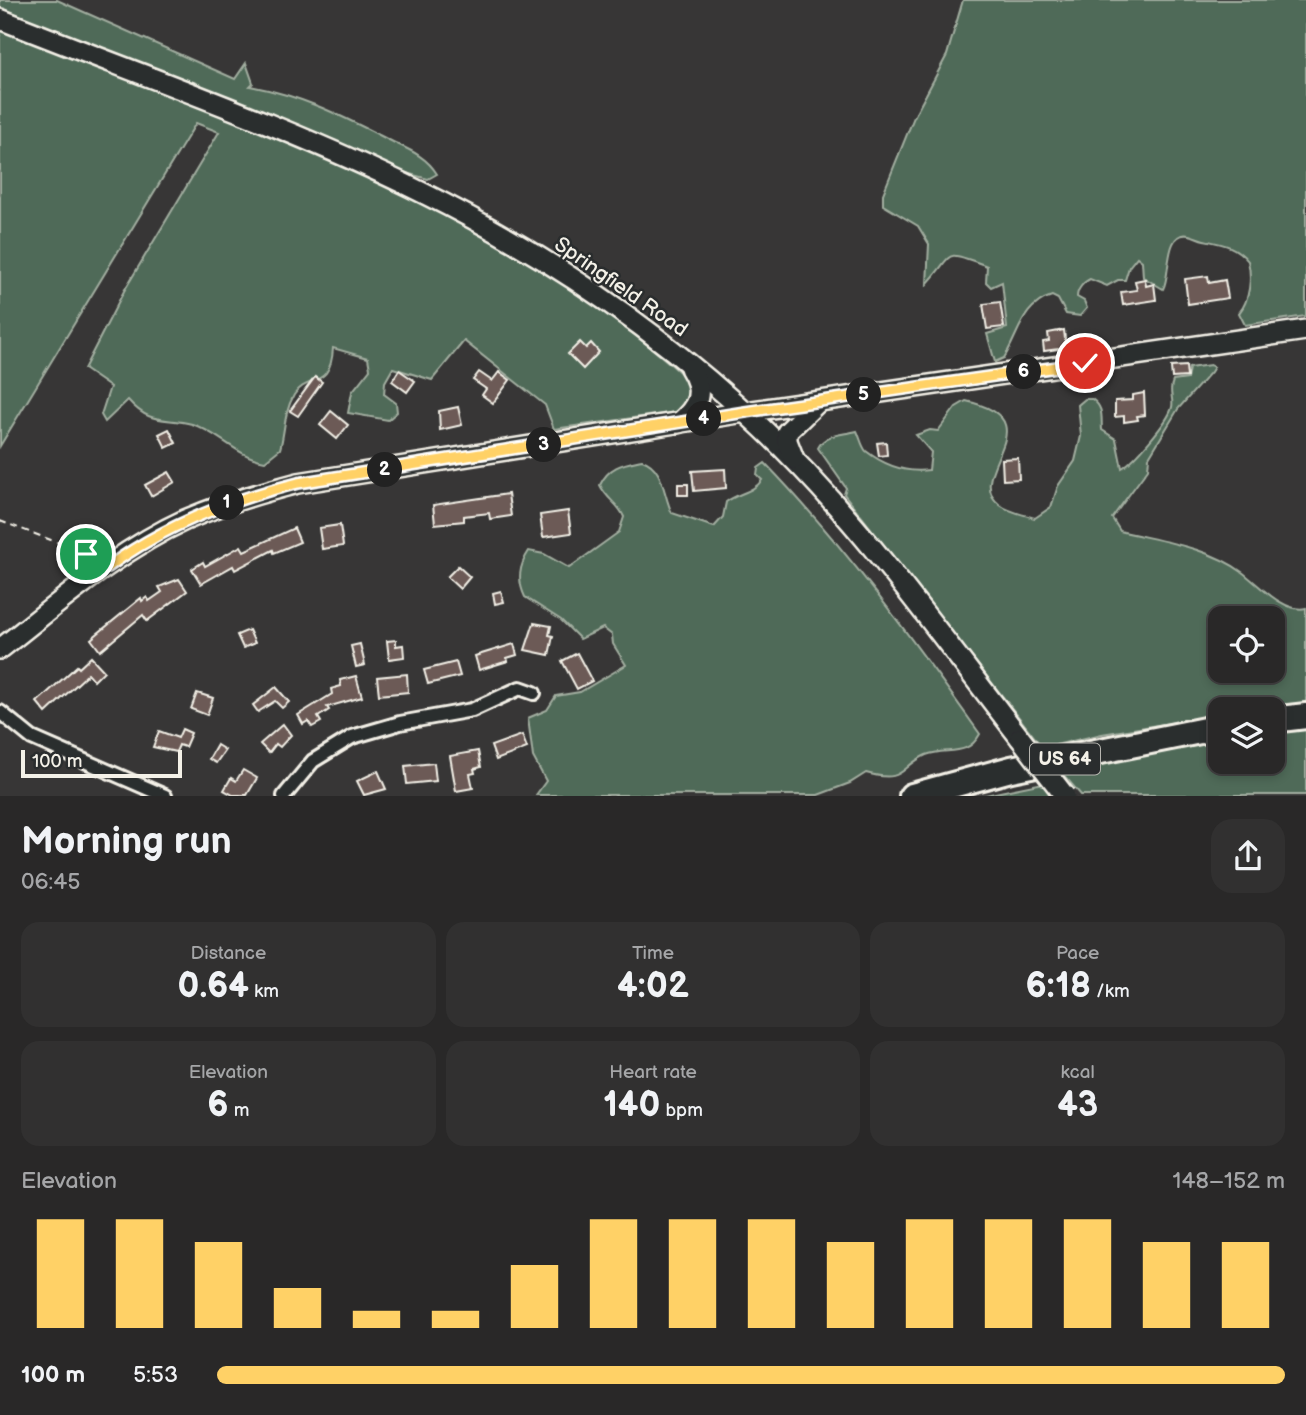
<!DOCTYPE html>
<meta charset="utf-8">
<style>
:root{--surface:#292828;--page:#313030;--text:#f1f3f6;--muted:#a5a6a8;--line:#454445;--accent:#ffd166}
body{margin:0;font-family:"Balsamiq Sans",sans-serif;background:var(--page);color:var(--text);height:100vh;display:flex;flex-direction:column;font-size:26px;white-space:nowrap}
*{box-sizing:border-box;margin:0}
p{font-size:23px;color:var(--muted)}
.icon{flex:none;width:38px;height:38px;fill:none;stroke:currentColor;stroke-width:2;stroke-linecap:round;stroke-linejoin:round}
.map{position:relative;height:796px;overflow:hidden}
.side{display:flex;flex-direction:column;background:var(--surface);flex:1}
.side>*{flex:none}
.fabs{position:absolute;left:1208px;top:606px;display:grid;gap:14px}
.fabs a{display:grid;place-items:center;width:77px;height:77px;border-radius:14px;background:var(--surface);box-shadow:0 4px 10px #0003,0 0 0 2px var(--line);font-size:35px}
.scale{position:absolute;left:21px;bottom:18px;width:161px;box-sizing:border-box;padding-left:7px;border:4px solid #f4f1e8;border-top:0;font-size:19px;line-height:24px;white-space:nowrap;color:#f4f1e8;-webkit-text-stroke:5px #2a2d2e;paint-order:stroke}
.pin{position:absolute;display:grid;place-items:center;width:60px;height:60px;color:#fff;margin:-30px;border:4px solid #fff;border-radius:50%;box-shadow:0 2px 7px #0007}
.km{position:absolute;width:35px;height:35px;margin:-18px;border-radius:50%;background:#222;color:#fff;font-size:19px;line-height:35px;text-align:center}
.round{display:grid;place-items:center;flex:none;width:74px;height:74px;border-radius:21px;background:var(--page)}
.head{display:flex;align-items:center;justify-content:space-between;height:119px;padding:0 21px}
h1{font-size:38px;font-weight:700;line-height:52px}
.figures{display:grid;grid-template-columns:repeat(3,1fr);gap:10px;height:119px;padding:7px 21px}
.figures div{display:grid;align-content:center;border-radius:18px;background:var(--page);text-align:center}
.figures b{font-size:35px;font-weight:700}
.figures small{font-size:19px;font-weight:400}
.figures p{font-size:19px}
.chart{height:196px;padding:14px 21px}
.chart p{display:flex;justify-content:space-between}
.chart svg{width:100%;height:126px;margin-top:7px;stroke:var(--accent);stroke-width:6}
ul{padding:0 21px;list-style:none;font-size:23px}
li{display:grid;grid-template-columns:112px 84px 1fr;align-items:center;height:52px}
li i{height:18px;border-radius:9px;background:var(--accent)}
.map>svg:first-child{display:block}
.green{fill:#506a59;stroke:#a2aea0;stroke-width:2;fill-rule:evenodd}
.building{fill:#6c5a56;stroke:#f4f1e8;stroke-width:2}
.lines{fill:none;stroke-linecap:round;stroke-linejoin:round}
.street-casing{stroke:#f4f1e8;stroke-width:18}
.secondary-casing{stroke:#f4f1e8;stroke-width:24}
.highway-casing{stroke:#f4f1e8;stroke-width:30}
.path{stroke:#f4f1e8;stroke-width:2;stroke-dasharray:7 5;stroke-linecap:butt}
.street{stroke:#2a2d2e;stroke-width:12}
.secondary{stroke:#2a2d2e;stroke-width:19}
.highway{stroke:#2a2d2e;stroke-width:24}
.secondary-bridge-casing{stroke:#f4f1e8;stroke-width:24;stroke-linecap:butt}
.secondary-bridge{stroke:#2a2d2e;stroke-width:19}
.route-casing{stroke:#fff;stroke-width:14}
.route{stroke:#ffd166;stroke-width:9}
.labels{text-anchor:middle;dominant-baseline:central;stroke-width:5;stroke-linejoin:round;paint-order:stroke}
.shield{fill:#2a2d2e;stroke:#b7b6b0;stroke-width:2}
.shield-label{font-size:19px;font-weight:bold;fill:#f4f1e8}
.street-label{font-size:21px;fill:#f4f1e8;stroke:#2a2d2e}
</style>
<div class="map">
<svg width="1306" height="796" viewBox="0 0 1306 796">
<rect width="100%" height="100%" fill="#373636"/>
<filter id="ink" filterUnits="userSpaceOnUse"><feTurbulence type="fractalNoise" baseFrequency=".0143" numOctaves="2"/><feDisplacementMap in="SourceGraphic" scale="14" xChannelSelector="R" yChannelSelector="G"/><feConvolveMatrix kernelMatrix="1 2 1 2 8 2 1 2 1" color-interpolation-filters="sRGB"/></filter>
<g filter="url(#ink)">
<g class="green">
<path d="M0 0H57L235 79 246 63 253 83 250 86C302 96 338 114 385 138 404 148 425 154 437 174L428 179 395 170 0 11Z"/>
<path d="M963 0H1306V316L1245 325 1239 313C1250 300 1252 277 1248 261 1236 246 1223 244 1204 240 1199 239 1194 236 1189 235 1164 230 1171 276 1163 289L1143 277 1142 261 1137 257 1129 267 1125 280H1118L1107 286 1090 279C1083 282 1077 290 1077 297L1084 301 1087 308 1080 316 1066 314 1058 299 1052 296C1022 305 1019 334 1004 358L995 362 987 334 1007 328 1002 282 991 287 986 282 987 266C941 249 956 252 927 284L929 244 918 226 883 205V194L914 117 947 55Z"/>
<path d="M0 28C239 124 499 206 693 384L683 411 554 429 545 405 464 341 432 380 393 368 385 382 384 394 396 403 397 412 388 420 348 413 352 392 370 369 368 358 333 348C331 390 307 374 294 395 284 412 285 431 280 449L265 461C237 457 218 432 192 424 163 417 150 425 128 400L105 422 101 415 110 387 84 369 124 291 219 132 196 123 0 446Z"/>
<path d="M1210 365 1214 367 1211 372 1178 409 1149 457 1148 469 1112 518 1120 531C1160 541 1208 547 1242 572 1258 584 1285 614 1306 608V703L1261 709H1220V715L1102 734 1043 748 844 494 846 488 818 448C825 433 842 435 857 431 860 437 862 447 866 451 884 465 906 473 929 470L931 452 916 435 930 430 938 431 956 407 966 401C1056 421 960 474 1000 505 1009 512 1025 515 1035 518L1051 507 1058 486 1075 461 1081 436 1078 405 1085 399H1092C1104 408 1101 416 1102 430L1116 439 1122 468C1134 461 1169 421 1172 407 1174 399 1168 391 1173 381L1187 379 1189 368ZM1220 618H1272V670H1220Z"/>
<path d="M642 460C664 467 663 495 672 513L714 527 723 517 726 502C738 493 754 492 762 480L757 475 758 468 765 463C845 546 913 640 980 734 967 758 947 747 926 755 899 767 906 784 866 773L850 783 818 795H536L546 781 533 757 528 718 547 710 556 696 580 692 626 665 613 644 612 635 603 628 580 639 561 620 525 597C517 580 519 566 529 551L544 554 569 568 619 532 624 517C618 503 607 500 600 485 609 466 623 464 642 460Z"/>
<path d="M1306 727V795H1081L1061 772 1220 739V761H1272V732Z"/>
<path d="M1043 783 1053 796H981Z"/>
</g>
<g class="building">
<path d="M1208 276 1209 283 1225 280 1228 298 1188 304 1185 279Z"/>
<path d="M1145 279 1146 286 1154 284 1156 300 1123 305 1121 292 1137 290 1135 281Z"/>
<path d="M1000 302 1004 327 987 329 983 304Z"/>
<path d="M1064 330 1066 348 1044 351 1043 342 1049 341 1048 333Z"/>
<path d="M580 342 586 348 591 343 599 352 583 369 568 354Z"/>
<path d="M1186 366 1187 377 1172 378 1171 367Z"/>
<path d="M399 370 415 381 407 392 392 381Z"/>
<path d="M479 372 492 381 499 372 510 380 493 403 482 395 486 389 473 380Z"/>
<path d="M315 377 322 382 298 416 290 411Z"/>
<path d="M1144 393 1145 415 1137 416 1138 420 1124 422V416L1115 417V401L1133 400V395Z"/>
<path d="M458 407 462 425 440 430 439 411Z"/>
<path d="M331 411 348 425 337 439 320 425Z"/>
<path d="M169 429 176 443 166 448 159 434Z"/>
<path d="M886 442 887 455 879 456 877 443Z"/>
<path d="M1018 458 1019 479 1003 480 1002 459Z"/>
<path d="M725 469 726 488 694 491 692 471Z"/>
<path d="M169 472 175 482 151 496 145 485Z"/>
<rect x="678" y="484" width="10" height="11"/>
<path d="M508 494 511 516 490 519 489 513 464 516V521L435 524 433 505Z"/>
<path d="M568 511 571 533 543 537 540 515Z"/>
<path d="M340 525 343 546 322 549 319 528Z"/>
<path d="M294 528 300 542 274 553 273 550 235 570 233 566 201 584 192 569 203 562 205 566 241 546 244 551Z"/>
<path d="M458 566 470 577 460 589 447 577Z"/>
<path d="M179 579 187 591 147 621 143 615 100 651 91 639 141 598 142 601 147 597 149 601 162 592 159 587Z"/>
<path d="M501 591 504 602 495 604 493 593Z"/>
<path d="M534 623 551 626 549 635 553 636 549 655 525 650Z"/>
<path d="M249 630 255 643 243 648 237 635Z"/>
<path d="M396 640V646L403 645 404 657 389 659 387 641Z"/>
<path d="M360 644 365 665 356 667 351 646Z"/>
<path d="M514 644 517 655 507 658 508 661 479 670 475 656Z"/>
<path d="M577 653 592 681 577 689 562 661Z"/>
<path d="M91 657 104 671 94 681 88 674 46 713 37 702 77 666 79 668Z"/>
<path d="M456 662 460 676 428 684 424 670Z"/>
<path d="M407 674 408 692 379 695 377 677Z"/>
<path d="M356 676 362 697 327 707 329 710 318 717 321 722 312 727 308 721 303 724 298 715 332 694 331 689 341 686 340 680Z"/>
<path d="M276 687 289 702 282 708 275 701 258 712 253 705Z"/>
<path d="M197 693 213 698 207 715 191 709Z"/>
<path d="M283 724 291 735 280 747 276 744 269 753 260 744Z"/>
<path d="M182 729 191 733 185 747 179 745 176 752 153 747 159 731 178 738Z"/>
<path d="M522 735 527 748 496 760 491 746Z"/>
<path d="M217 745 225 750 216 763 209 759Z"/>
<path d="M478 751 481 767 474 769 475 773 470 774 473 788 456 791 450 756Z"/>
<path d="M434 763 436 781 407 784 405 766Z"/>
<path d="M243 770 257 778 247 795H233L224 790 231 778 236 781Z"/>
<path d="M378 771 386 789 364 795 357 781Z"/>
</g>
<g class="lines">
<defs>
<g id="street">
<path d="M0 712 32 738 165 796"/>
<path d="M284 796 313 761 352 737 400 723 472 710 520 688 534 693"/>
</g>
<g id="secondary">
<path d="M0 19C140 75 286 125 421 192 545 253 662 333 762 428 860 521 938 632 1020 738"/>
<path d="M679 423C699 406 705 392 690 368"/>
<path d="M794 459 787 441V432L818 402"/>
<path d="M0 649C58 604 117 551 185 520 222 504 259 493 298 483L745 412 1306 330"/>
</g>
<g id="highway">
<path d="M1272 720 1306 716"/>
<path d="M912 796 1011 769 1220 727"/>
</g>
</defs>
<use href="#street" class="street-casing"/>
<use href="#secondary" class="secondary-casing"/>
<use href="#highway" class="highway-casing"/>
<path class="path" d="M0 521 94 556"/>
<use href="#street" class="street"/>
<use href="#secondary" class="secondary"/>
<use href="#highway" class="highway"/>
<defs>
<path id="secondary-bridge" d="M1020 738 1065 796"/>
</defs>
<use href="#secondary-bridge" class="secondary-bridge-casing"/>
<use href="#secondary-bridge" class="secondary-bridge"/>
</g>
</g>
<g class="lines" filter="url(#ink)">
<defs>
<path id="route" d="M86 554 108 567C165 525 229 500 298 483L745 412 1085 363"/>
</defs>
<use href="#route" class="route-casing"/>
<use href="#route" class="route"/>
</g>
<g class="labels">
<rect class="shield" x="1030" y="743.5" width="70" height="31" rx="5"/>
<g class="shield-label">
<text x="1065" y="759">US 64</text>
</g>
<g class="street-label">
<text transform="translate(621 287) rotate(35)">Springfield Road</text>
</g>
</g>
</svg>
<div class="fabs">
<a><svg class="icon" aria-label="locate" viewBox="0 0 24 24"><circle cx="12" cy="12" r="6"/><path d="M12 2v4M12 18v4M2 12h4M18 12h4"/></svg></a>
<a><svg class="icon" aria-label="layers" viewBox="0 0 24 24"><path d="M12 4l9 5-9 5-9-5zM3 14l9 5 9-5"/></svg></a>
</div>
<div class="scale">100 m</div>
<div class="pin" style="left:86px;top:554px;background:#1e9e55"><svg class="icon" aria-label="arrive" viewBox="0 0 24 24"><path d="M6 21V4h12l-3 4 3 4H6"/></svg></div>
<div class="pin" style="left:1085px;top:363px;background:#d93025"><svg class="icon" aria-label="check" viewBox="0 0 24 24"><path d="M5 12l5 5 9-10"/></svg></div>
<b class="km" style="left:227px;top:503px">1</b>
<b class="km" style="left:385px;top:470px">2</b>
<b class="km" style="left:544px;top:445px">3</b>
<b class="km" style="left:704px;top:419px">4</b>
<b class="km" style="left:864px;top:395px">5</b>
<b class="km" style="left:1024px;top:372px">6</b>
</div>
<section class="side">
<div class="head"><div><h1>Morning run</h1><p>06:45</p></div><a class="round"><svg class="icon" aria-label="share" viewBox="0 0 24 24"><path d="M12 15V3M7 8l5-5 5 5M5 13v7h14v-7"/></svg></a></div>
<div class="figures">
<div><p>Distance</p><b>0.64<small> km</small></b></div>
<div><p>Time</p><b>4:02</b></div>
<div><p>Pace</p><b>6:18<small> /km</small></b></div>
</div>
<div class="figures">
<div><p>Elevation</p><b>6<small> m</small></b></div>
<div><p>Heart rate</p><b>140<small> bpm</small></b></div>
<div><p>kcal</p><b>43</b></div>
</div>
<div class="chart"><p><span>Elevation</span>148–152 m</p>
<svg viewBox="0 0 160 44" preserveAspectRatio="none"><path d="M5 44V6M15 44V6M25 44V14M35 44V30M45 44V38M55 44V38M65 44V22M75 44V6M85 44V6M95 44V6M105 44V14M115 44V6M125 44V6M135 44V6M145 44V14M155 44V14"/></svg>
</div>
<ul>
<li><b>100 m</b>5:53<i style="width:100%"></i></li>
</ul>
</section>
